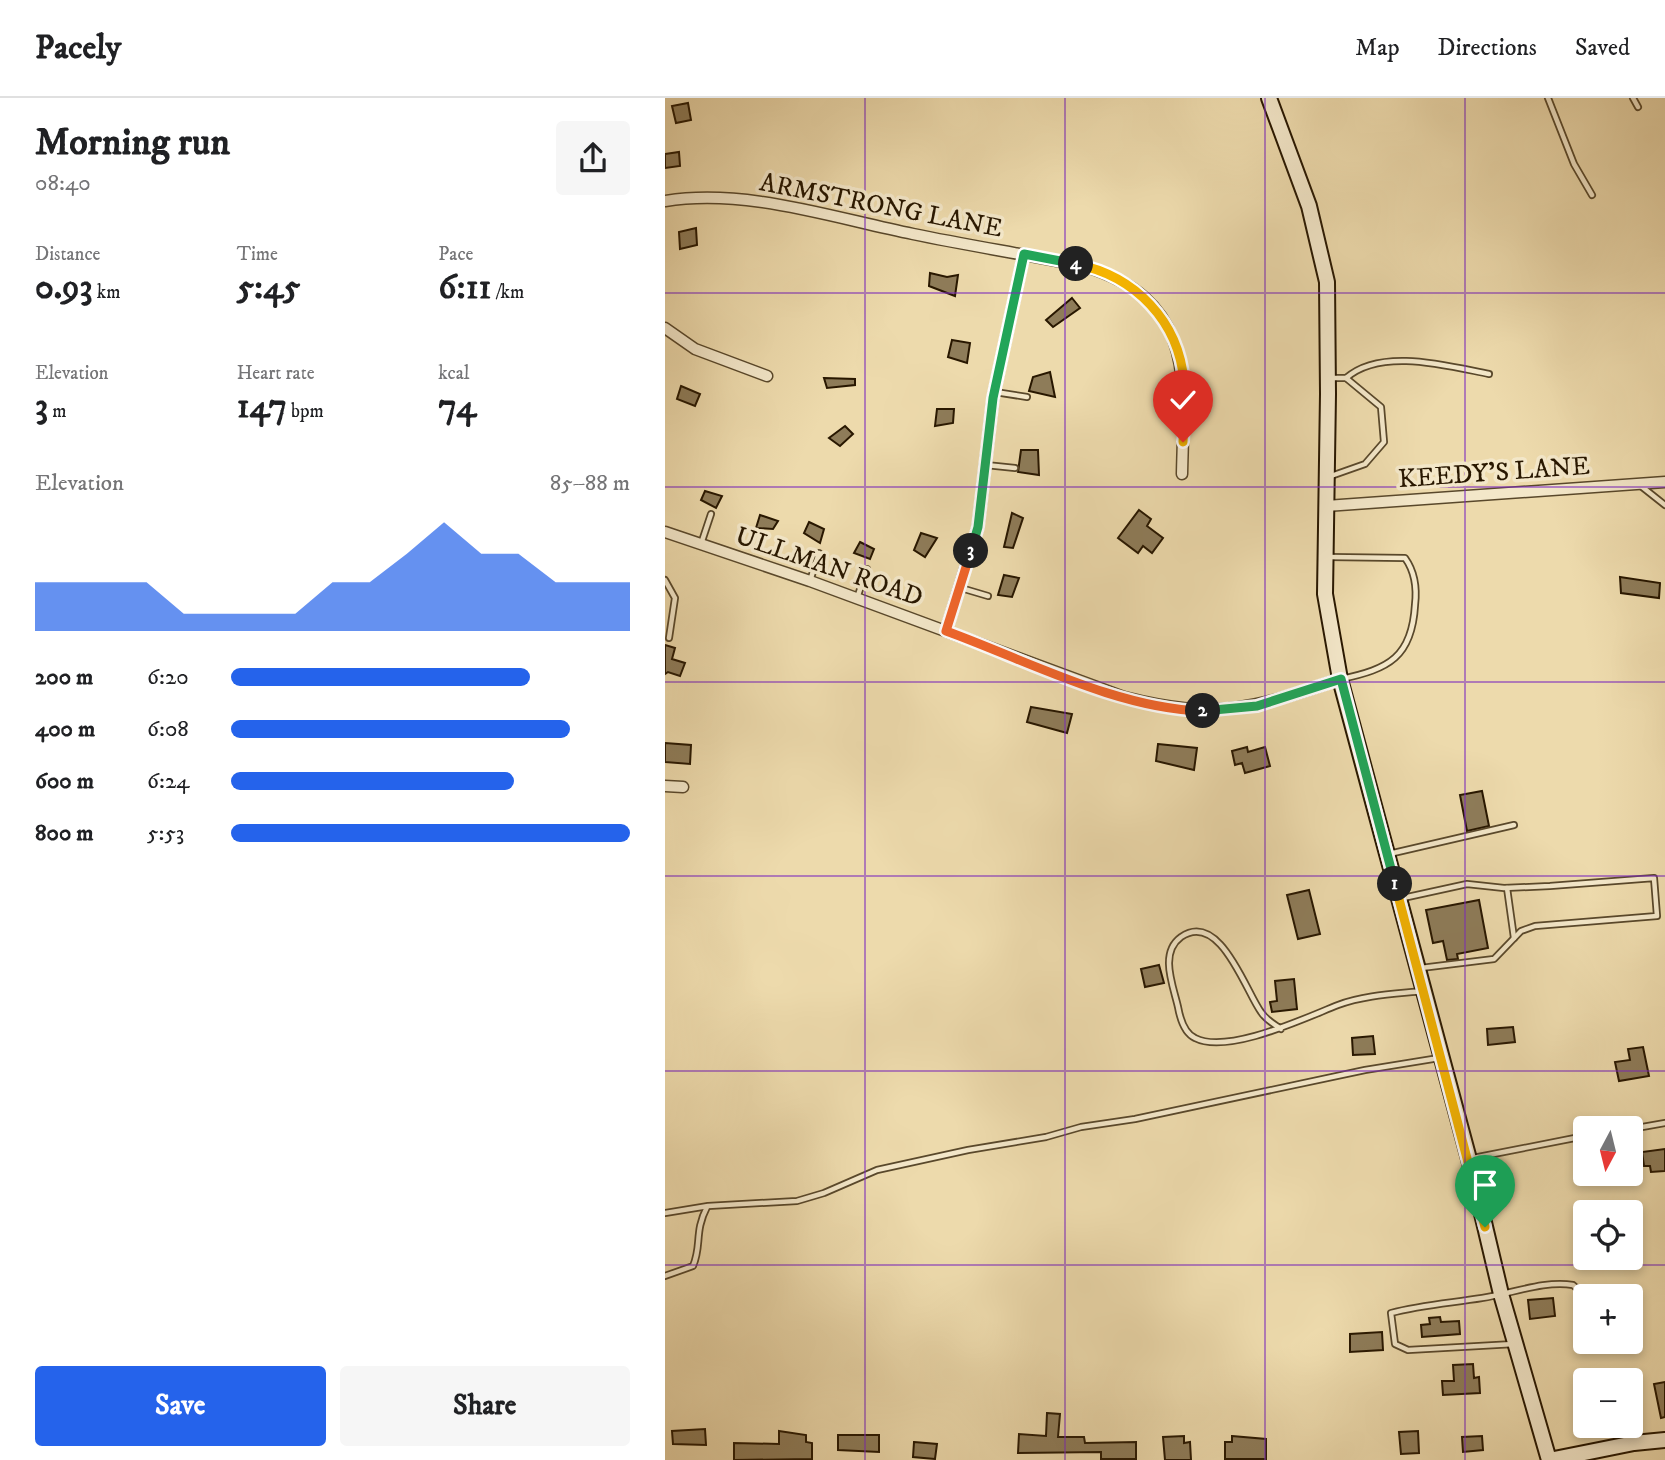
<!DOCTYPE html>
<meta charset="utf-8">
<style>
:root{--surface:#fff;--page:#f6f6f6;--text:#202124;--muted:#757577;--line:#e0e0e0;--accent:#2563eb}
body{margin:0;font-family:"IM FELL DW Pica",serif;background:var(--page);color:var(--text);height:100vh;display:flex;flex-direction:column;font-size:26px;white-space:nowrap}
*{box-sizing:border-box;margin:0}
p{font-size:23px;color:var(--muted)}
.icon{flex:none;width:38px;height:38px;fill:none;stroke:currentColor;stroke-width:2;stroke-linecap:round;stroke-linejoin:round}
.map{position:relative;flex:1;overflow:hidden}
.side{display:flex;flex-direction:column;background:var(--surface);width:665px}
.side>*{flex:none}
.needle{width:46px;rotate:187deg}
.controls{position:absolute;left:908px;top:1018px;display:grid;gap:14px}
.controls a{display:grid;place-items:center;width:70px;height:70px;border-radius:7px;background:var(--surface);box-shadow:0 4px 10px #0003;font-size:35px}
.pin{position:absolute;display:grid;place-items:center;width:60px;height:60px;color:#fff;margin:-72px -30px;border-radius:50% 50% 50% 0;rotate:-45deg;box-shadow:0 0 7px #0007}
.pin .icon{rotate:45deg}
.km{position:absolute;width:35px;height:35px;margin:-18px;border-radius:50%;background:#222;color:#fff;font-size:19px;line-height:35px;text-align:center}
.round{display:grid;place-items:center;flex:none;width:74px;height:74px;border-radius:7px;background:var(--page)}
.summary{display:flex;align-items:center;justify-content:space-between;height:119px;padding:0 35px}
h1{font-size:38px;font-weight:700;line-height:52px}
.stats{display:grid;grid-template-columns:repeat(3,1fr);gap:10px;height:119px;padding:7px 35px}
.stats div{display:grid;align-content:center}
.stats b{font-size:35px;font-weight:700}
.stats small{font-size:19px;font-weight:400}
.stats p{font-size:19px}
.chart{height:196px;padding:14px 35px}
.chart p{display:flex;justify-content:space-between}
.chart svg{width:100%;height:126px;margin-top:7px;fill:var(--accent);opacity:.7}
.action{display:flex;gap:14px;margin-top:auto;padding:14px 35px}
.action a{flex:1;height:80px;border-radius:7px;background:var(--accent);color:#fff;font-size:28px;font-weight:700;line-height:80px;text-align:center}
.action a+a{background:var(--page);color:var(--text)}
ul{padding:0 35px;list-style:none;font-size:23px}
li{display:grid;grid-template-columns:112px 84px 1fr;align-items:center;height:52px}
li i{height:18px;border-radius:9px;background:var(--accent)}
header{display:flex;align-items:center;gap:42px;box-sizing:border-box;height:98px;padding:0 35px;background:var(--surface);border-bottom:2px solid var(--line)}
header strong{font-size:33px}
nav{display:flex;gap:38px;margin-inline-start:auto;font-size:24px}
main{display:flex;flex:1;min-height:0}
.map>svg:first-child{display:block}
.building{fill:#8e7c59;stroke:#281700;stroke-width:2}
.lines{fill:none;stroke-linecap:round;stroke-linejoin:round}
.lane-casing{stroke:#59482b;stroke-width:8}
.street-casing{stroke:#59482b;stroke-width:13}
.secondary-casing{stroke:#281700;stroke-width:18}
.lane{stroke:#f3e7c9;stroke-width:4.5}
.street{stroke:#f3e7c9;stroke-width:10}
.secondary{stroke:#f3e7c9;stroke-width:14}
.split-1-casing{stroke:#fff;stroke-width:14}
.split-2-casing{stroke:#fff;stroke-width:14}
.split-3-casing{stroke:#fff;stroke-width:14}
.split-4-casing{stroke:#fff;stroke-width:14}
.split-5-casing{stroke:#fff;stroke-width:14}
.split-1{stroke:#f5b400;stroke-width:9}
.split-2{stroke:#22a559;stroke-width:9}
.split-3{stroke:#f0652b;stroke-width:9}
.split-4{stroke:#22a559;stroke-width:9}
.split-5{stroke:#f5b400;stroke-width:9}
.grid{fill:none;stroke:#7b2cbf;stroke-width:2;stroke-opacity:0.55}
.labels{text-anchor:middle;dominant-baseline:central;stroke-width:7;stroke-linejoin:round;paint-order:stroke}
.street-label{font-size:26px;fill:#281700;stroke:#f3e7c9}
</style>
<header>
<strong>Pacely</strong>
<nav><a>Map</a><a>Directions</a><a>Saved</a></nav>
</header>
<main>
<section class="side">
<div class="summary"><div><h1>Morning run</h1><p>08:40</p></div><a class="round"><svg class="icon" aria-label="share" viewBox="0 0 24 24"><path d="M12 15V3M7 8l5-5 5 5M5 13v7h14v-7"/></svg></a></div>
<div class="stats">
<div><p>Distance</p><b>0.93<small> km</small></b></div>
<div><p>Time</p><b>5:45</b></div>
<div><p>Pace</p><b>6:11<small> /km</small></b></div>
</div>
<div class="stats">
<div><p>Elevation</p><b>3<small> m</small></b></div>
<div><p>Heart rate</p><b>147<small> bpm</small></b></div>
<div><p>kcal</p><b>74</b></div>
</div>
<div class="chart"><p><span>Elevation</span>85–88 m</p>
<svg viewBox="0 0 160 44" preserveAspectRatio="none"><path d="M0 44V27L10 27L20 27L30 27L40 38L50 38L60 38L70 38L80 27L90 27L100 17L110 6L120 17L130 17L140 27L150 27L160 27V44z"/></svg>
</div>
<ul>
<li><b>200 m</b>6:20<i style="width:75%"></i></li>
<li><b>400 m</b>6:08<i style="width:85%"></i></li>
<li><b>600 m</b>6:24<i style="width:71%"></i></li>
<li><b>800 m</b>5:53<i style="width:100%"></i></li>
</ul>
<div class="action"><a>Save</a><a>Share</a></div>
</section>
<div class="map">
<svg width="1000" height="1362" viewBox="0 0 1000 1362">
<rect width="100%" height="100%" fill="#eddaac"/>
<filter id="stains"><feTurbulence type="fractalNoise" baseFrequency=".00286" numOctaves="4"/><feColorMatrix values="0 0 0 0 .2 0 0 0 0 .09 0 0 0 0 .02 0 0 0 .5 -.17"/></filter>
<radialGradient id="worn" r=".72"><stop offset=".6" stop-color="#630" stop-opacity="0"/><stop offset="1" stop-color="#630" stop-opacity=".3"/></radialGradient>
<g class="building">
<path d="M23 5 26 22 11 25 7 8Z"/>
<path d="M14 54 15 68 0 70V56Z"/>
<path d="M31 130 32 147 15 151 14 134Z"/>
<path d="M265 175 282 179 293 177 290 198 264 188Z"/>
<path d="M407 200 415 210 388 229 381 222Z"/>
<path d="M287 242 305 245 302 265 283 259Z"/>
<path d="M385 274 390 299 364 293 368 279Z"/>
<path d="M159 280 190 281V287L162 290Z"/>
<path d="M16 288 35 296 30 308 12 301Z"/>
<path d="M272 311H289L288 325 270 328Z"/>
<path d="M180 328 188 336 175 348 164 340Z"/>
<path d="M356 352H373L374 377 353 374Z"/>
<path d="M40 393 57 398 51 410 36 402Z"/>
<path d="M474 412 486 421 482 428 498 440 487 455 478 448 473 455 453 440Z"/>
<path d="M347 415 358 420 348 450 339 449Z"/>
<path d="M95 417 113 423 108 431 91 430Z"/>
<path d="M144 424 159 431 155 445 139 435Z"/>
<path d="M256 435 272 440 260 459 249 452Z"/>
<path d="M195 444 209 451 205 461 189 455Z"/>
<path d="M339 477 354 480 347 499 333 497Z"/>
<path d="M955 479 995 485 994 500 956 495Z"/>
<path d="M0 547 10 550 7 561 20 565 15 578 3 574 0 576Z"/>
<path d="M366 609 407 616 402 635 362 624Z"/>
<path d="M0 645 26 647 25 666 0 664Z"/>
<path d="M493 646 532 650 529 672 491 663Z"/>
<path d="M582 649 583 654 600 649 605 668 580 675 577 665 570 667 567 653Z"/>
<path d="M817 693 824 728 802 733 795 697Z"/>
<path d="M644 792 655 836 633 841 622 797Z"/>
<path d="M814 802 823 850 792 856 793 861 782 862 778 843 768 845 761 812Z"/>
<path d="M494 867 499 885 480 889 476 871Z"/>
<path d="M629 881 632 911 607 914 605 904 612 903 610 883Z"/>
<path d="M848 929 850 944 823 947 822 931Z"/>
<path d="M708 938 710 956 688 957 687 940Z"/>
<path d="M978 949 984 978 954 983 950 964 965 962 963 951Z"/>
<path d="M1000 1051V1073L986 1074 985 1068H979L977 1054Z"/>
<path d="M888 1200 890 1218 865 1221 863 1202Z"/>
<path d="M775 1219 776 1224 794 1223 795 1236 757 1239 756 1227 765 1226 764 1220Z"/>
<path d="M717 1234 718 1252 685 1254V1236Z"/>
<path d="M808 1266 809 1280 814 1279 815 1295 778 1297 777 1283H789L788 1267Z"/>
<path d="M1000 1284V1319L996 1320 989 1286Z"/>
<path d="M382 1315 395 1316 393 1339H419L420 1345 471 1344V1361H436V1354L353 1355 354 1336 381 1338Z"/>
<path d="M40 1331 41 1347 8 1346 7 1333Z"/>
<path d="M114 1333 141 1337V1344L147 1345V1361L69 1362V1345L114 1346Z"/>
<path d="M753 1333 754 1355 736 1356 734 1334Z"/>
<path d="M173 1337H214V1354L173 1352Z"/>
<path d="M519 1338V1345L525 1344 526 1362H500L498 1339Z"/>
<path d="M567 1338 601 1341V1361H560V1344H567Z"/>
<path d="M817 1338 818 1352 798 1354 797 1339Z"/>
<path d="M249 1344 272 1346 270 1361 248 1359Z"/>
</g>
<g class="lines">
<defs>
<g id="lane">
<path d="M883 0 909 66 927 97"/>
<path d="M968 0 973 9"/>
<path d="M664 280H681L716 309 719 344 700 366 666 378"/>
<path d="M681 280C716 249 783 268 824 276"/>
<path d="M330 294 362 299"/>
<path d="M321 367 350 370"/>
<path d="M976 388 1000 407"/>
<path d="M36 446 46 416"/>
<path d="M664 459 740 460C750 474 752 490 750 507 747 559 724 571 676 581"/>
<path d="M0 482 10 500 4 540"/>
<path d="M145 483 154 455"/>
<path d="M296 490 323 498"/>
<path d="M192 500 202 471"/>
<path d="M724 756 849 727"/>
<path d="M842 790 849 840"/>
<path d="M738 800 802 786 839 790 885 788 989 780 992 818 870 828 856 833 829 861 756 870"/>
<path d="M616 931C609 926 601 922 596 914 581 894 555 812 516 839 494 855 508 887 513 909 515 920 519 935 530 940 563 957 642 919 673 907 700 897 730 896 758 893"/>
<path d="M966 1031 1000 1025"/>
<path d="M808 1060 920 1038"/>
<path d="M0 1115 43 1108 132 1103 159 1095 212 1072 303 1052 381 1039 416 1029 470 1021 700 972 774 960"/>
<path d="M0 1178 28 1168C37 1147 29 1134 42 1109"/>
<path d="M849 1246 743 1252 730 1246 726 1215C756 1207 786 1205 817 1200 846 1196 879 1182 908 1187L917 1195"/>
</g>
<g id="street">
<path d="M0 103C82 90 168 120 248 136 306 148 364 157 422 169 531 204 519 282 517 376"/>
<path d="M0 230 30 251 102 278"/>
<path d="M661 408 1000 384"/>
<path d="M0 434 145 483 459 599C551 622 588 611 675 581"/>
<path d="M281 533 313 429 328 300 359 156"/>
<path d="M0 688 18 689"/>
</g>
<g id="secondary">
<path d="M604 0 644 108 662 184 663 296 660 496 675 581 804 1061 836 1196 884 1362"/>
<path d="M884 1362 969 1345 1000 1342"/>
</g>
</defs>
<use href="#lane" class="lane-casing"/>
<use href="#street" class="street-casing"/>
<use href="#secondary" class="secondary-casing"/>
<use href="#lane" class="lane"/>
<use href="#street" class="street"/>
<use href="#secondary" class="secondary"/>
</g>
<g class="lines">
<defs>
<path id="split-1" d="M730 786 820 1129"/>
<path id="split-2" d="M538 613 592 608 676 581 730 786"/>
<path id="split-3" d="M306 453 281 533C361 562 453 611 538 613"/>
<path id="split-4" d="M306 453 313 429 328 300 359 156 411 166"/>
<path id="split-5" d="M411 166C470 178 514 223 519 284 521 304 519 324 518 344"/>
</defs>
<use href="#split-1" class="split-1-casing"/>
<use href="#split-2" class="split-2-casing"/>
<use href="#split-3" class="split-3-casing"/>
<use href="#split-4" class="split-4-casing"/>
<use href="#split-5" class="split-5-casing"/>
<use href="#split-1" class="split-1"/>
<use href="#split-2" class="split-2"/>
<use href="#split-3" class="split-3"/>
<use href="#split-4" class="split-4"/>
<use href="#split-5" class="split-5"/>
</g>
<path class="grid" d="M200 0V1362M400 0V1362M600 0V1362M800 0V1362M0 195H1000M0 389H1000M0 584H1000M0 778H1000M0 973H1000M0 1167H1000"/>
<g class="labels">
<g class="street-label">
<text transform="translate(216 108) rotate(11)">ARMSTRONG LANE</text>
<text transform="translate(829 375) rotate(-4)">KEEDY'S LANE</text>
<text transform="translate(164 469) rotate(19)">ULLMAN ROAD</text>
</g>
</g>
<rect width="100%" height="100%" filter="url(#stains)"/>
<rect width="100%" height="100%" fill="url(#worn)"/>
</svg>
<div class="controls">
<a><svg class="needle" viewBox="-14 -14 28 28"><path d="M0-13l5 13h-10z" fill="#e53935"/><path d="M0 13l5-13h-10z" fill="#757577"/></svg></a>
<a><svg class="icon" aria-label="locate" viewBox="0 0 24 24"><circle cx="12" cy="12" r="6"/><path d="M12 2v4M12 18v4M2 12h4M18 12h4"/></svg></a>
<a>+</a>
<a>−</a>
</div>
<div class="pin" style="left:820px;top:1129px;background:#1e9e55"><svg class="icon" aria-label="arrive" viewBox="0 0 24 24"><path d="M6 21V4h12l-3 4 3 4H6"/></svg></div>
<div class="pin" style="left:518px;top:344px;background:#d93025"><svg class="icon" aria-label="check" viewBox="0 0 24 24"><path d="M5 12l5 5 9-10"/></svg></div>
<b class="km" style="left:730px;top:786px">1</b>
<b class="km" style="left:538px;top:613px">2</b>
<b class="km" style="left:306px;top:453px">3</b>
<b class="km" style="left:411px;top:166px">4</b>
</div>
</main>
